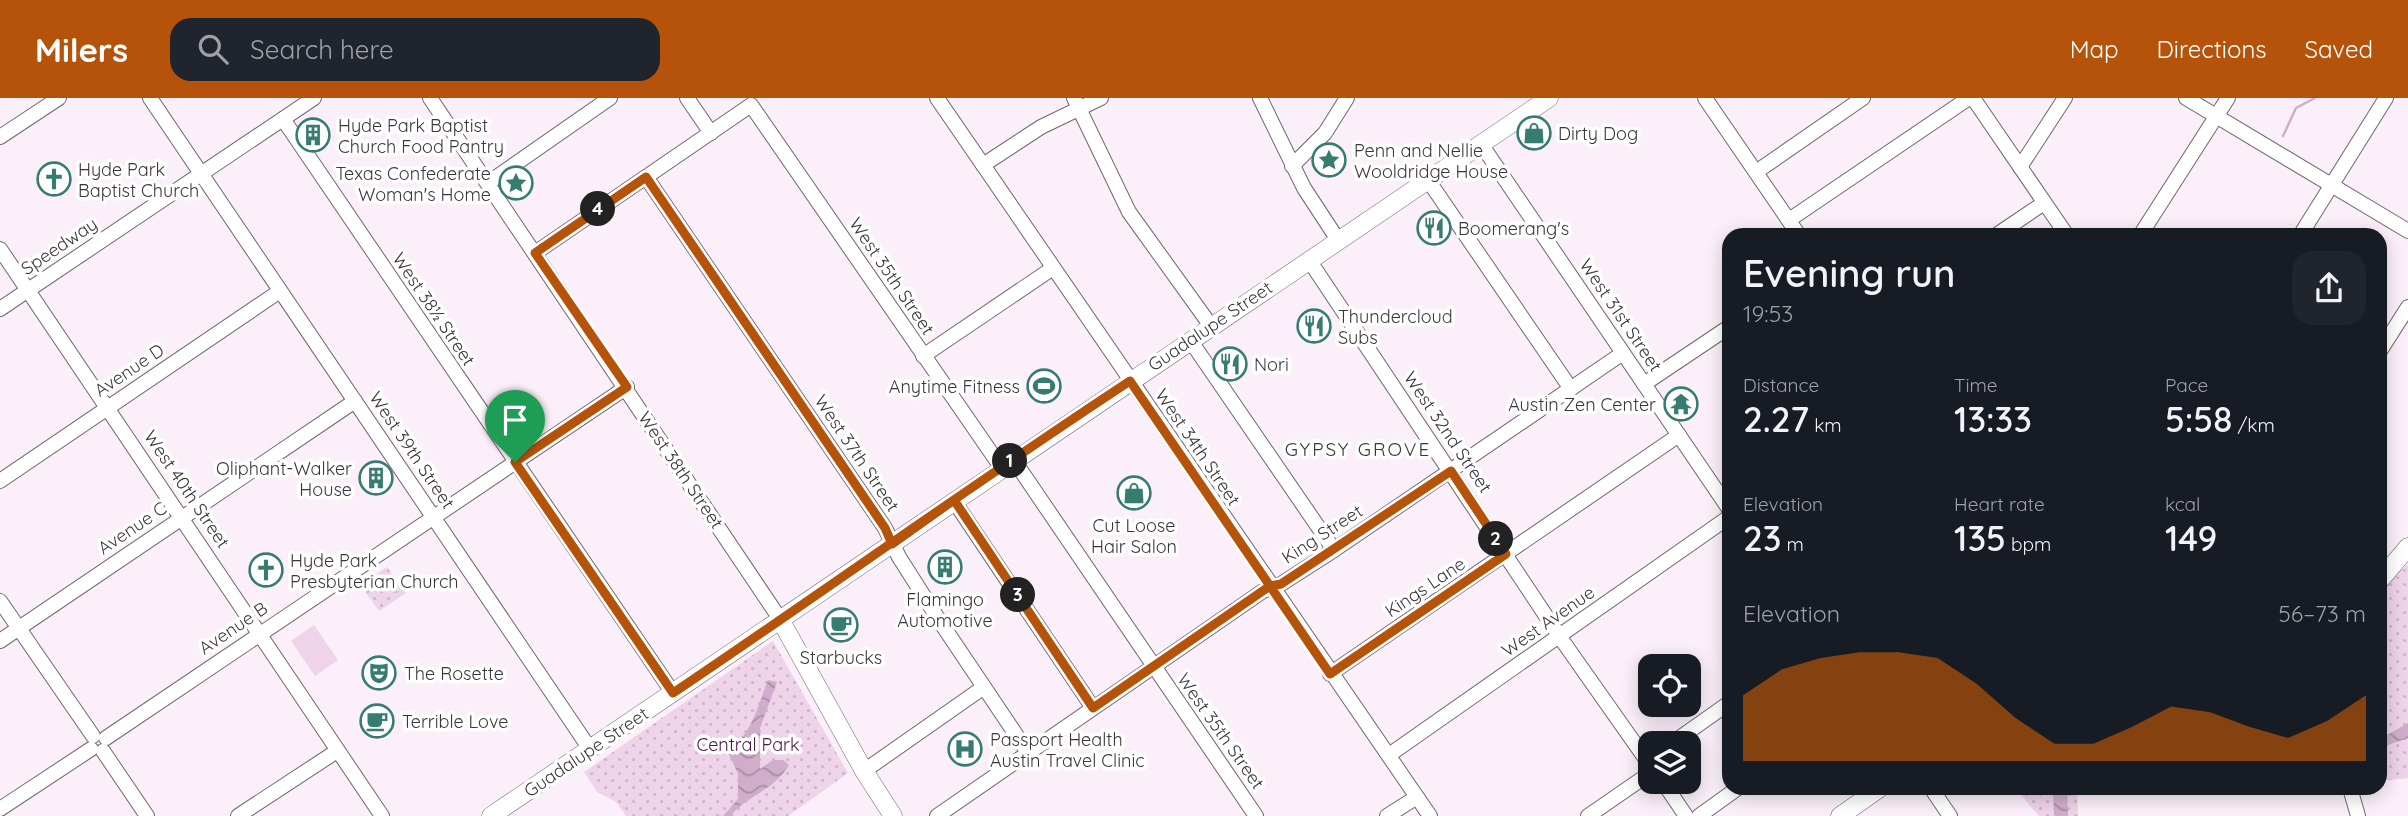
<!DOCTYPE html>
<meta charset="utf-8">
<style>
:root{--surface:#171b24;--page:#20242c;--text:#f1f3f6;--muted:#9ea1a6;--accent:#b45309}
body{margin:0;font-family:Quicksand,sans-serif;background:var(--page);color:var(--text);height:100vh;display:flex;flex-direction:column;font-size:26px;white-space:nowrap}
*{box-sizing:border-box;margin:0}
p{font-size:23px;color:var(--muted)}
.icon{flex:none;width:38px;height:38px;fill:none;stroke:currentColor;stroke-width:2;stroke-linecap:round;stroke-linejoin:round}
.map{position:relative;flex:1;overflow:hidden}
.drawer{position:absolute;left:1722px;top:130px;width:665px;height:567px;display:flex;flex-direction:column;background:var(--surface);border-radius:21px;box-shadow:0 4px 18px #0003}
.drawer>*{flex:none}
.fabs{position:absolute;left:1638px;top:556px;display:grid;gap:14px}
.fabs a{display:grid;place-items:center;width:63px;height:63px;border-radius:14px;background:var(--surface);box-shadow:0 4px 18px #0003;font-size:35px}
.pin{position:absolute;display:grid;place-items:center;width:60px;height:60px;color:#fff;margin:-72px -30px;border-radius:50% 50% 50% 0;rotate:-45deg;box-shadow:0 0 7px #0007}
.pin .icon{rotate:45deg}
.km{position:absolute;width:35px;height:35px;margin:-18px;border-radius:50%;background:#222;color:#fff;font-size:19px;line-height:35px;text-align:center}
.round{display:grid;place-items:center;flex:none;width:74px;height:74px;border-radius:21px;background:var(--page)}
.summary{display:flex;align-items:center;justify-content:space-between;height:119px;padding:0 21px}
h1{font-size:38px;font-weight:600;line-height:52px}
.metrics{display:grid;grid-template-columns:repeat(3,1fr);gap:10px;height:119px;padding:7px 21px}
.metrics div{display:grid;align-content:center}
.metrics b{font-size:35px;font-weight:600}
.metrics small{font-size:19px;font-weight:400}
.metrics p{font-size:19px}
.chart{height:196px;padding:14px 21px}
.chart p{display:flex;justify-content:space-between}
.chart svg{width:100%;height:126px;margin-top:7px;fill:var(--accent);opacity:.7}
header{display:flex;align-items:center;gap:42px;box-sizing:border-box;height:98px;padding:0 35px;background:var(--accent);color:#fff}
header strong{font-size:33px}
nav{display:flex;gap:38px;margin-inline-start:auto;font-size:24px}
.search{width:490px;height:63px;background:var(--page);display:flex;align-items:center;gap:18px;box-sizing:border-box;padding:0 24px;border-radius:21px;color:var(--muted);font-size:26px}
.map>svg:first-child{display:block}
.grass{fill:#eed3e9}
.park{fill:url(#park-dots)}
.water{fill:url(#water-waves)}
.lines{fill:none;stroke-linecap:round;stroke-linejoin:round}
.stream{stroke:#d0adca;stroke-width:2.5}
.minor-casing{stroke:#6f666e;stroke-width:16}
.major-casing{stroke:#6f666e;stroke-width:19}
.minor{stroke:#fff;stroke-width:14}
.major{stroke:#fff;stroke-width:18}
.route-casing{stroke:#fff;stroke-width:14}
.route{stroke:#b45309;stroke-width:9}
.labels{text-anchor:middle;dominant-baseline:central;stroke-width:7;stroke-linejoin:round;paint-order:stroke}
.poi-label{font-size:18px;fill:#3b363a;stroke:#fff;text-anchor:start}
.street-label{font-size:18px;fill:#3b363a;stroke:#fff}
.park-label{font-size:18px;fill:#461b41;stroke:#fff}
.neighbourhood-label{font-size:19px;letter-spacing:2px;fill:#3b363a;stroke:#fff}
</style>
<header>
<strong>Milers</strong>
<div class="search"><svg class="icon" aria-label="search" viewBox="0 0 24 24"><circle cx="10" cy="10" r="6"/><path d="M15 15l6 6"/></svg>Search here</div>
<nav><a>Map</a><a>Directions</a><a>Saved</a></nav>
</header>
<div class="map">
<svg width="2408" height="718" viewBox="0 0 2408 718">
<defs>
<pattern id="park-dots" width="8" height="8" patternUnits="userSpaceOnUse" patternTransform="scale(1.75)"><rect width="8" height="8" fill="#eed3e9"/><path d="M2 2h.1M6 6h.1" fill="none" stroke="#cdb6c9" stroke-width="1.8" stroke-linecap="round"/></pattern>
<pattern id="water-waves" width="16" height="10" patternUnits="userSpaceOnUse" patternTransform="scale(1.75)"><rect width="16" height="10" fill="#d0adca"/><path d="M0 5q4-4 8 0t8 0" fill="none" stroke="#aa8ea5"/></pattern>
</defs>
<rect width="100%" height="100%" fill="#fbf0f9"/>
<path class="grass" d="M314 527 338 562 315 578 291 543Z"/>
<g class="park">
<path d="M2408 466V680L2380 683V490Z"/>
<path d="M387 469 406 495 379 513 360 487Z"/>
<path d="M773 543 848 675 788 718H626L616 704 597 694 584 674Z"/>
<path d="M2015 690H2077L2078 718H2039Z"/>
</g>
<g class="water">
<path d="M768 582 777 584 760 630V671L773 662H783L789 667C773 694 742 700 731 718H723L738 701V676L727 652C752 638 758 607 768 582Z"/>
<path d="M2408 625V640L2380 650V641Z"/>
<path d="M2053 690H2067L2068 718H2054Z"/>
</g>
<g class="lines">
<path class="stream" d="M2283 38 2296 10 2315 0"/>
<defs>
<g id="minor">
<path d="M150 0 590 651"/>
<path d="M430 0 780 521"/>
<path d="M687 0 711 35"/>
<path d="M937 0 1430 718"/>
<path d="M1074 0 1129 114 1211 228"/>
<path d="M1260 0 1304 90 1338 142"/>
<path d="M1705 0 1798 136"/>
<path d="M1973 0 2066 136"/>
<path d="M2186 0 2408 133"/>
<path d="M283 21 673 595"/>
<path d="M0 39 59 0"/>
<path d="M1481 46 1729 411"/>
<path d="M983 67 1041 29 1101 0"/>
<path d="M1292 68 1325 35 1347 0"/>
<path d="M2020 69 2065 0"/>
<path d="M1756 74 1863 0"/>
<path d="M646 79 885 430 899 459 939 522 1029 656"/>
<path d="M1428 82 1571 291"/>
<path d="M488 85 610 0"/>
<path d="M1789 122 1969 0"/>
<path d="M1998 136 2044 105"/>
<path d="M2141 136 2228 0"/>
<path d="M2301 136 2386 0"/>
<path d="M0 151 382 718"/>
<path d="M535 155 751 7 1001 369"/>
<path d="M1309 162 1564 545 1650 667"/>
<path d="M0 211 314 0"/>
<path d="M1190 242 1334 452"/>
<path d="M2380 253 2408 209"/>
<path d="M923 258 1053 170"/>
<path d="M1644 286 1729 229"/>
<path d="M1013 361 1256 718"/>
<path d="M0 383 280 193"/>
<path d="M954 403 1093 610"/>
<path d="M0 503 93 638"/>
<path d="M0 543 355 303"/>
<path d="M1330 576 1679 337"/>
<path d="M106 640 627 289"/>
<path d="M1671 646 1729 605"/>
<path d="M103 653 147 718"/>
<path d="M1389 657 1729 419"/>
<path d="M864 673 984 589"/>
<path d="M1663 684 1686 718"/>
<path d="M1931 690 1950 718"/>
<path d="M2350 690 2358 718"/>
<path d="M0 711 91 651"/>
<path d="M238 718 337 653"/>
<path d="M937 718 1263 493 1281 486 1334 452 1623 255"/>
<path d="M1387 718 1417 699"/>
<path d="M1588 718 1646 678 1650 661"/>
<path d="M1699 718 1738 690"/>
</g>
<g id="major">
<path d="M2380 482 2408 449"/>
<path d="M780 521 864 673 893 718"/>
<path d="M491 718 1549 0"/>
<path d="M1840 718 1880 690"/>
</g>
</defs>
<use href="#minor" class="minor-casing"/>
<use href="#major" class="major-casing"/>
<use href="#minor" class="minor"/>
<use href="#major" class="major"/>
</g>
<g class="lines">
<defs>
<path id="route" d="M515 364 673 595C826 492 976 384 1130 283L1270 488 1281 486 1451 373 1506 456 1330 576 1270 488 1093 610 954 402 892 446 885 430 646 79 535 155 627 289 515 364"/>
</defs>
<use href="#route" class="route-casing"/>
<use href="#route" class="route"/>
</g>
<defs>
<symbol id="shop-ring" viewBox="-11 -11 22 22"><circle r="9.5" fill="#fff" stroke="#377c71" stroke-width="1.5"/><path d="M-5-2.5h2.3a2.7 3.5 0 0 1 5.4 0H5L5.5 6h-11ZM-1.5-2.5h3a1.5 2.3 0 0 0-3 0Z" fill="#377c71"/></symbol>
<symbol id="building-ring" viewBox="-11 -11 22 22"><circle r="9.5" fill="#fff" stroke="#377c71" stroke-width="1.5"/><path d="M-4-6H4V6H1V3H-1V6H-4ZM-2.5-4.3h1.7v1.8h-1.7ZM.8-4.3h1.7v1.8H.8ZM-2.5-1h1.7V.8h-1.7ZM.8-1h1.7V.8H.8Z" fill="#377c71"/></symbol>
<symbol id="sight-ring" viewBox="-11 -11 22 22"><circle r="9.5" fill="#fff" stroke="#377c71" stroke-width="1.5"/><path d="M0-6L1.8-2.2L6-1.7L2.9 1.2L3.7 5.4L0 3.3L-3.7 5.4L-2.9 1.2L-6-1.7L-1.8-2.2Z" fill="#377c71"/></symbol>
<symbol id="church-ring" viewBox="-11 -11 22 22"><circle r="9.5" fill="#fff" stroke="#377c71" stroke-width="1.5"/><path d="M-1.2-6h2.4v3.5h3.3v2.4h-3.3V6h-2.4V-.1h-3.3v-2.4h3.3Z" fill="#377c71"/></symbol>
<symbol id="restaurant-ring" viewBox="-11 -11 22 22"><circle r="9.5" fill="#fff" stroke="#377c71" stroke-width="1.5"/><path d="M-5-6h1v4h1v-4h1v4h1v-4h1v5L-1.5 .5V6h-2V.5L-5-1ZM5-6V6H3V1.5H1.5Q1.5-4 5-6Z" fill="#377c71"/></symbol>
<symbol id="stadium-ring" viewBox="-11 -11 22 22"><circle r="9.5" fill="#fff" stroke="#377c71" stroke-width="1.5"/><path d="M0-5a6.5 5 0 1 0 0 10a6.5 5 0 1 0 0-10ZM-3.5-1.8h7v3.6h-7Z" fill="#377c71"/></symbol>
<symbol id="temple-ring" viewBox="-11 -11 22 22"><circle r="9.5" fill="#fff" stroke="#377c71" stroke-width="1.5"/><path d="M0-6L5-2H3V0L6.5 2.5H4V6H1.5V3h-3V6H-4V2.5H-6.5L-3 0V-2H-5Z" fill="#377c71"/></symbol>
<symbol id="cafe-ring" viewBox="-11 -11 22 22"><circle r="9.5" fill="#fff" stroke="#377c71" stroke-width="1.5"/><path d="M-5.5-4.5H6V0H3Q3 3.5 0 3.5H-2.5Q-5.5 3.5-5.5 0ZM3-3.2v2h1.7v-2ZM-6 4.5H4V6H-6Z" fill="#377c71"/></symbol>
<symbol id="theatre-ring" viewBox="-11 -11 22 22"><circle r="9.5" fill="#fff" stroke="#377c71" stroke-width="1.5"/><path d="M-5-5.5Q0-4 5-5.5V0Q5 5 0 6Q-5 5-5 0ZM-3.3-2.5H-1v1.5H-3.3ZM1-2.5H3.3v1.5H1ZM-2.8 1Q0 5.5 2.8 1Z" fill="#377c71"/></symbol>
<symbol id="hospital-ring" viewBox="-11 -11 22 22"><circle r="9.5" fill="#fff" stroke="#377c71" stroke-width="1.5"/><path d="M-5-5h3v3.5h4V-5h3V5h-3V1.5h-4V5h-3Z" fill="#377c71"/></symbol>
</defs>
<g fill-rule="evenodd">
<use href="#shop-ring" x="1515" y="16" width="38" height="38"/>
<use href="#building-ring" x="294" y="18" width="38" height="38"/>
<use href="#sight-ring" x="1310" y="43" width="38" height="38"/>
<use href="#church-ring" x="35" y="62" width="38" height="38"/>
<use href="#sight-ring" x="497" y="66" width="38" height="38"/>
<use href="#restaurant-ring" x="1415" y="111" width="38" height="38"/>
<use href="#restaurant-ring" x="1295" y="209" width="38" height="38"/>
<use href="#restaurant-ring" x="1211" y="247" width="38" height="38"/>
<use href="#stadium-ring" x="1025" y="269" width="38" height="38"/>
<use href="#temple-ring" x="1662" y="287" width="38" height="38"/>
<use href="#building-ring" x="357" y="361" width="38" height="38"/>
<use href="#shop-ring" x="1115" y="376" width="38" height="38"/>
<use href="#building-ring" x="926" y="450" width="38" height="38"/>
<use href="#church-ring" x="247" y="453" width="38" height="38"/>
<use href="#cafe-ring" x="822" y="508" width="38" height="38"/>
<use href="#theatre-ring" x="360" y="556" width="38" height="38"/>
<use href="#cafe-ring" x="358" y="604" width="38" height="38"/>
<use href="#hospital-ring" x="946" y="632" width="38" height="38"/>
</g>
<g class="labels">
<g class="poi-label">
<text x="338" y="27">Hyde Park Baptist<tspan x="338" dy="21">Church Food Pantry</tspan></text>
<text x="1558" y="35">Dirty Dog</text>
<text x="1354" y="52">Penn and Nellie<tspan x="1354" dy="21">Wooldridge House</tspan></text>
<text x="78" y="71">Hyde Park<tspan x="78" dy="21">Baptist Church</tspan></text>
<text x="491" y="75" text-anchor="end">Texas Confederate<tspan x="491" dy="21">Woman's Home</tspan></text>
<text x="1458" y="130">Boomerang's</text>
<text x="1338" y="218">Thundercloud<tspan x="1338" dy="21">Subs</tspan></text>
<text x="1254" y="266">Nori</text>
<text x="1020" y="288" text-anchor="end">Anytime Fitness</text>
<text x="1656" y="306" text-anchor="end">Austin Zen Center</text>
<text x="352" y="370" text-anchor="end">Oliphant-Walker<tspan x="352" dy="21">House</tspan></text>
<text x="1134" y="427" text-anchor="middle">Cut Loose<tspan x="1134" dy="21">Hair Salon</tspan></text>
<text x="290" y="462">Hyde Park<tspan x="290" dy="21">Presbyterian Church</tspan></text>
<text x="945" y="501" text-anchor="middle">Flamingo<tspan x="945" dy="21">Automotive</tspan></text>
<text x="841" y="559" text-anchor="middle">Starbucks</text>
<text x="404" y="575">The Rosette</text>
<text x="402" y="623">Terrible Love</text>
<text x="990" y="641">Passport Health<tspan x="990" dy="21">Austin Travel Clinic</tspan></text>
</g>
<g class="street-label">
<text transform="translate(59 148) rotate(-34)">Speedway</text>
<text transform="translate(892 178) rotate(56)">West 35th Street</text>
<text transform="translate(434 211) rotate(56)">West 38½ Street</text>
<text transform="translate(1621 217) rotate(56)">West 31st Street</text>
<text transform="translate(1210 228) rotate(-34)">Guadalupe Street</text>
<text transform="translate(129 272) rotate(-34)">Avenue D</text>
<text transform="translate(1448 334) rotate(56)">West 32nd Street</text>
<text transform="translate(1198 349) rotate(56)">West 34th Street</text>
<text transform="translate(412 352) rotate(56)">West 39th Street</text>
<text transform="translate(857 355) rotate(56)">West 37th Street</text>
<text transform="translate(681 372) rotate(56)">West 38th Street</text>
<text transform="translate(187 391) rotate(56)">West 40th Street</text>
<text transform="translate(132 430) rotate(-34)">Avenue C</text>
<text transform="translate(1322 436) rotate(-33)">King Street</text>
<text transform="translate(1425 489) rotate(-34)">Kings Lane</text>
<text transform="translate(1548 523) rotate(-35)">West Avenue</text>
<text transform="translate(233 530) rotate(-34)">Avenue B</text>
<text transform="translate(1221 633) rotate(55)">West 35th Street</text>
<text transform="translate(586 654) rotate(-34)">Guadalupe Street</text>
</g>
<g class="park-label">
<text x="748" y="646">Central Park</text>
</g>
<g class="neighbourhood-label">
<text x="1358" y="351">GYPSY GROVE</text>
</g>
</g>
</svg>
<div class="fabs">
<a><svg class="icon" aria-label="locate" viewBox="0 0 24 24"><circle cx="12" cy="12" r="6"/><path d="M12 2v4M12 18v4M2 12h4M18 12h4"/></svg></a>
<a><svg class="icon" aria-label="layers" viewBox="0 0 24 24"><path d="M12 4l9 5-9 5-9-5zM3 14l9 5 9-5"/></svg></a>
</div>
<div class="pin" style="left:515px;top:364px;background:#1e9e55"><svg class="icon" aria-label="arrive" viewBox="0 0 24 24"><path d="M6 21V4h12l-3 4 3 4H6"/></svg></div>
<b class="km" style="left:1010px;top:363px">1</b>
<b class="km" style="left:1496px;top:441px">2</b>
<b class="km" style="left:1018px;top:497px">3</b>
<b class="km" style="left:598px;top:111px">4</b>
<section class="drawer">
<div class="summary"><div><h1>Evening run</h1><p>19:53</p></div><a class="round"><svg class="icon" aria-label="share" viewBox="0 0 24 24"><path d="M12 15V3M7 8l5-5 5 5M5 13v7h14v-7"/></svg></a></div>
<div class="metrics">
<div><p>Distance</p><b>2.27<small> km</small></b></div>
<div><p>Time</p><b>13:33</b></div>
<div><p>Pace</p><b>5:58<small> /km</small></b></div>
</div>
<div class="metrics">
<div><p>Elevation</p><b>23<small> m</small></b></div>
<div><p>Heart rate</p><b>135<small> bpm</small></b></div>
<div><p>kcal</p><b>149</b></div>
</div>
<div class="chart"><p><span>Elevation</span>56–73 m</p>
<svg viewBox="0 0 160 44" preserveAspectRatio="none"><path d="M0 44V21L10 12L20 8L30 6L40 6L50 8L60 17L70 29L80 38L90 38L100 32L110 25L120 27L130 32L140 36L150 30L160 21V44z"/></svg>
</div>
</section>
</div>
